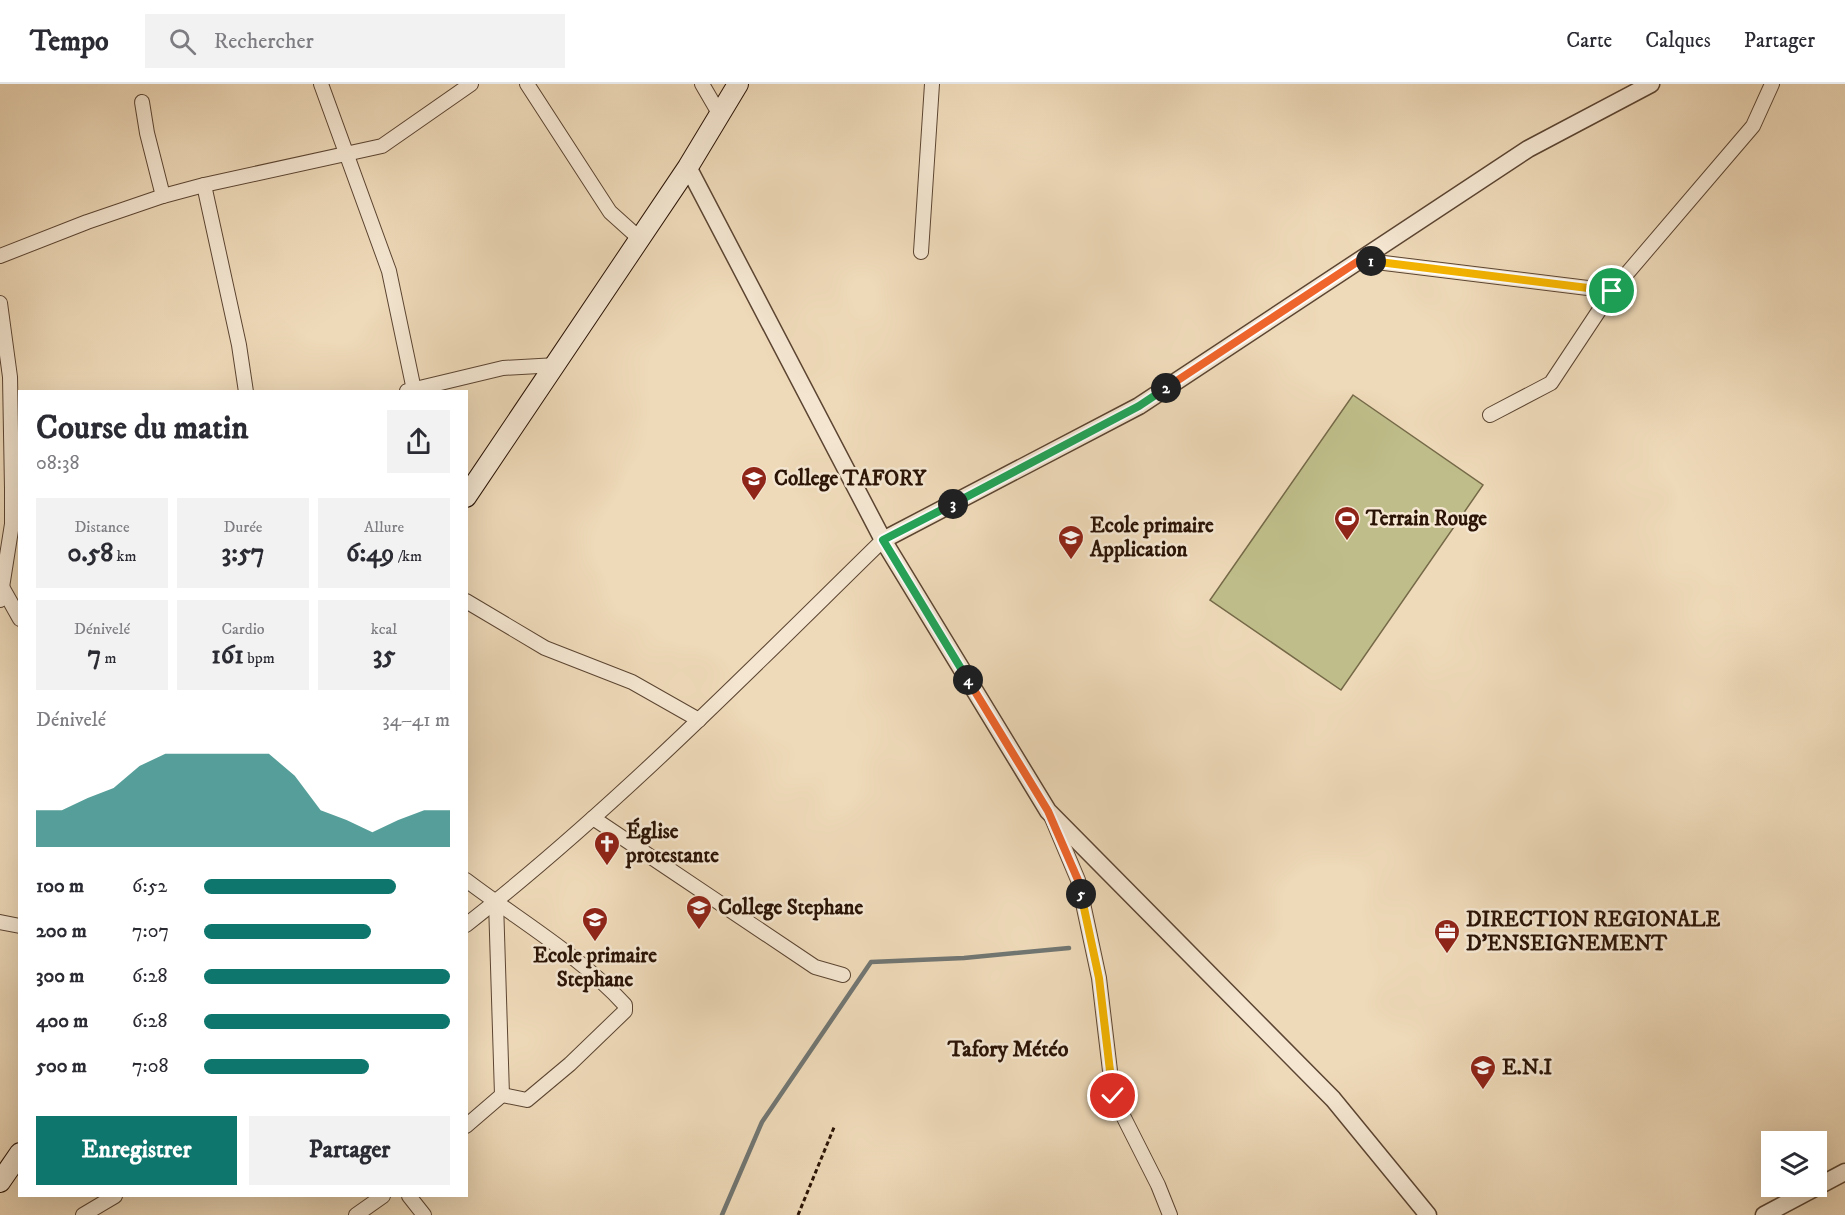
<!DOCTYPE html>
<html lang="fr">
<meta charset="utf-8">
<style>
:root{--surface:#fff;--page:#f2f2f3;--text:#2b2b33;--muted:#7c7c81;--line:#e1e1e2;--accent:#0f766e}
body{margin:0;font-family:"IM FELL DW Pica",serif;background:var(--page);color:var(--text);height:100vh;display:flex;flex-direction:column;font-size:22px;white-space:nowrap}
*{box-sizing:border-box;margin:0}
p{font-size:20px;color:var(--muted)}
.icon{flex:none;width:33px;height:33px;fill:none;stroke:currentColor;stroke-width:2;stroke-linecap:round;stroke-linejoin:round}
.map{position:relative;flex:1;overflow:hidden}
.side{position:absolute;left:18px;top:306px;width:450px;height:807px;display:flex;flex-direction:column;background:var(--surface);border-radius:0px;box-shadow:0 6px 24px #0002}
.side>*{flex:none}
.tools{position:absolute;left:1761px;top:1047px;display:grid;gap:12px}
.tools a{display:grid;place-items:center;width:66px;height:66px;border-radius:0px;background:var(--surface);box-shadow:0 6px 24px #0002;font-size:30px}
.pin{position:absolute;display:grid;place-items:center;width:51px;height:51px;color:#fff;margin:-26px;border:3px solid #fff;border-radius:50%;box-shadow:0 2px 6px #0007}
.km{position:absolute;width:30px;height:30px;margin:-15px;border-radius:50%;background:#222;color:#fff;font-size:16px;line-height:30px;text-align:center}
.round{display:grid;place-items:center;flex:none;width:63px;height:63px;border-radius:0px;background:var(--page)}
.summary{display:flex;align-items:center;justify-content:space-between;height:102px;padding:0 18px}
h1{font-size:33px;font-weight:800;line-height:45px}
.figures{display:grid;grid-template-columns:repeat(3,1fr);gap:9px;height:102px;padding:6px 18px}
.figures div{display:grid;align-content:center;border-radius:0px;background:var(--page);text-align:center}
.figures b{font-size:26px;font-weight:800}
.figures small{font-size:16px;font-weight:400}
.figures p{font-size:16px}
.chart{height:168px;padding:12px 18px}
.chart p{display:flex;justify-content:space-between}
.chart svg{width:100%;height:108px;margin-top:6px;fill:var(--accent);opacity:.7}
.cta{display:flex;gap:12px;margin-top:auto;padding:12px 18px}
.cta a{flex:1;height:69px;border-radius:0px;background:var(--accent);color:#fff;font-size:24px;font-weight:800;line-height:69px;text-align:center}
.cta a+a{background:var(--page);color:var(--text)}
ul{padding:0 18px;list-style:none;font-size:20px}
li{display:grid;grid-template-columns:96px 72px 1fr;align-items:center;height:45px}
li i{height:15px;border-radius:8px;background:var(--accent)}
header{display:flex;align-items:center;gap:36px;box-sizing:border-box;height:84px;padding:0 30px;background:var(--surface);border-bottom:2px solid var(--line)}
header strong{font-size:28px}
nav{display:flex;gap:33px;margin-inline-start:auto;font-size:21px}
.search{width:420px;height:54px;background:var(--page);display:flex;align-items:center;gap:15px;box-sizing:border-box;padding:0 21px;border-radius:0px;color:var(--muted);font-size:22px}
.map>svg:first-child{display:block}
.green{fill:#bfbe8a;stroke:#756948;stroke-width:1.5}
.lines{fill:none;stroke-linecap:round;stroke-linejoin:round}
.stream{stroke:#717672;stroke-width:4.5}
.minor-casing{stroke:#5c4532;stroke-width:16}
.tertiary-casing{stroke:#5c4532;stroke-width:19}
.secondary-casing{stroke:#2b1406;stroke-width:22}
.path{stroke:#2b1406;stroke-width:3;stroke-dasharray:4.5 3;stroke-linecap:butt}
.minor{stroke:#f4e6d1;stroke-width:14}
.tertiary{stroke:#f4e6d1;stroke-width:16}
.secondary{stroke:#f4e6d1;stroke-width:20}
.split-1-casing{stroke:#fff;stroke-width:12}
.split-2-casing{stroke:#fff;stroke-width:12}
.split-3-casing{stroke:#fff;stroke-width:12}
.split-4-casing{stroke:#fff;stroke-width:12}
.split-5-casing{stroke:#fff;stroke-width:12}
.split-6-casing{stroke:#fff;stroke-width:12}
.split-1{stroke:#f5b400;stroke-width:8}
.split-2{stroke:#f0652b;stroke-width:8}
.split-3{stroke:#22a559;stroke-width:8}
.split-4{stroke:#22a559;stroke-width:8}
.split-5{stroke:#f0652b;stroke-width:8}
.split-6{stroke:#f5b400;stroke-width:8}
.labels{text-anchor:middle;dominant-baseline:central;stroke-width:5;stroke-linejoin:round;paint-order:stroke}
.poi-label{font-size:21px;font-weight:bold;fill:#2b1406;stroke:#f4e6d1;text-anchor:start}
.neighbourhood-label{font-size:22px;font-weight:bold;fill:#2b1406;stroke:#f4e6d1}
</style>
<header>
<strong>Tempo</strong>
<div class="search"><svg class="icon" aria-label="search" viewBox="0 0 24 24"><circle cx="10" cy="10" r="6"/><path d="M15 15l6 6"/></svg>Rechercher</div>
<nav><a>Carte</a><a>Calques</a><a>Partager</a></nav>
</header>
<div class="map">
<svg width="1845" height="1131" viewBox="0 0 1845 1131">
<rect width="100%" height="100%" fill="#eed9b8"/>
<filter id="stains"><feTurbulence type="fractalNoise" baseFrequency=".00333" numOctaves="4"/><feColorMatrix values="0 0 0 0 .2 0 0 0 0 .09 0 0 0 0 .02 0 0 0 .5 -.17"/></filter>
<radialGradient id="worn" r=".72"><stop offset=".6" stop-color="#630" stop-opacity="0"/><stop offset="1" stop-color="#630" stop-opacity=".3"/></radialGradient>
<path class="green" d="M1353 311 1483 401 1341 606 1210 516Z"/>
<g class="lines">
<path class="stream" d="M722 1131 762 1038 871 878 964 874 1069 864"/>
<defs>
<g id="minor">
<path d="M321 0 389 187 414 306"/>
<path d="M527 0 610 128 640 155"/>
<path d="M702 0 720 31"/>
<path d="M142 18 147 49 163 112"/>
<path d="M204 101 239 261 246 308"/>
<path d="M921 168 932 0"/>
<path d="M0 172 87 138 163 112 204 101 382 62 471 0"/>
<path d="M1360 176 1612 207"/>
<path d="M0 219 10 293 12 405V440L0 516"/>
<path d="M407 307 503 284 557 281"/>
<path d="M1490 331 1551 299 1612 207 1753 42 1772 0"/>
<path d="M0 504 2 503 20 535"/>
<path d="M466 517 545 564 632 598 699 636"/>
<path d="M1051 732 1078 796 1099 894 1113 1012 1158 1101 1170 1131"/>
<path d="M593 734 815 883 843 891"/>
<path d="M466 796C520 837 579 871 625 921V927L570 980 527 1016 502 1011"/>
<path d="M0 838 20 842"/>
<path d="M466 841C615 724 748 588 883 456"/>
<path d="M466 1042 502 1011 496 818"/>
<path d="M409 1112 424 1131"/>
<path d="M83 1131 115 1112"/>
<path d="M356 1131 383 1112"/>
</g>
<g id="tertiary">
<path d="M688 83 883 456 1048 727 1333 1015 1428 1131"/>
<path d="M883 456 1139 322 1528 65 1651 0"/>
<path d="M1764 1131 1845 1088"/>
</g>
<g id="secondary">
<path d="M466 413 688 83 738 0"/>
<path d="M0 1098 20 1069"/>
</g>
</defs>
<use href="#minor" class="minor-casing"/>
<use href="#tertiary" class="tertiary-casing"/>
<use href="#secondary" class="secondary-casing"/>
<path class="path" d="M798 1131 835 1041"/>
<use href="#minor" class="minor"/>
<use href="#tertiary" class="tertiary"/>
<use href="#secondary" class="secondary"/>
</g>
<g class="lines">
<defs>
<path id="split-1" d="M1371 177 1612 207"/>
<path id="split-2" d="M1166 304 1360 176 1371 177"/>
<path id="split-3" d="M953 420 1139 322 1166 304"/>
<path id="split-4" d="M953 420 883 456 968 596"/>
<path id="split-5" d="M968 596 1048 727 1078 796 1081 810"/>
<path id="split-6" d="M1081 810 1099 894 1113 1012"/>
</defs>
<use href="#split-1" class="split-1-casing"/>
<use href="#split-2" class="split-2-casing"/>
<use href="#split-3" class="split-3-casing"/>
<use href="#split-4" class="split-4-casing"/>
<use href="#split-5" class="split-5-casing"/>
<use href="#split-6" class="split-6-casing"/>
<use href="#split-1" class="split-1"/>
<use href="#split-2" class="split-2"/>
<use href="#split-3" class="split-3"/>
<use href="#split-4" class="split-4"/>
<use href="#split-5" class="split-5"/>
<use href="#split-6" class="split-6"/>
</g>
<defs>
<symbol id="university-pin" viewBox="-11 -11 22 30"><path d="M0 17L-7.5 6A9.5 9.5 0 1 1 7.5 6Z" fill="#8f2418" stroke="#f4e6d1"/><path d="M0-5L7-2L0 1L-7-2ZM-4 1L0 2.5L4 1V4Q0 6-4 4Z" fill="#fff"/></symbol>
<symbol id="stadium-pin" viewBox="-11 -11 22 30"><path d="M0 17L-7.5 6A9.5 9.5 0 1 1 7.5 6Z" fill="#8f2418" stroke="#f4e6d1"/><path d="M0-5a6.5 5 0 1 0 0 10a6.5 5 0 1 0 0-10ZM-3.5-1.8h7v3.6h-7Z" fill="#fff"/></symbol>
<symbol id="school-pin" viewBox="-11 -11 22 30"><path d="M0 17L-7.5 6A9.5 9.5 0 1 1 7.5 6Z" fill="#8f2418" stroke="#f4e6d1"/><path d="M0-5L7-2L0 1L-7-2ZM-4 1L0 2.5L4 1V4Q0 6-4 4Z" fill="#fff"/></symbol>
<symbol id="church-pin" viewBox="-11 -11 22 30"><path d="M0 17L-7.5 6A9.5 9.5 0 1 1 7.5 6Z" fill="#8f2418" stroke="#f4e6d1"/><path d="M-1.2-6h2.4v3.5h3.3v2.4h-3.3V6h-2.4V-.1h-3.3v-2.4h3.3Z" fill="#fff"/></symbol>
<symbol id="office-pin" viewBox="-11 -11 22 30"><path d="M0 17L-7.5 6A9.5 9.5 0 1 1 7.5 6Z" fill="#8f2418" stroke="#f4e6d1"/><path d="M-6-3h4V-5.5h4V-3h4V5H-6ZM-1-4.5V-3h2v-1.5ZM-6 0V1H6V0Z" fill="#fff"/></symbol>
</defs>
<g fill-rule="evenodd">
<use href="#university-pin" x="739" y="380" width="30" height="40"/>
<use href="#stadium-pin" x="1332" y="420" width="30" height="40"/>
<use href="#school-pin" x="1056" y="439" width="30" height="40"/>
<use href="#church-pin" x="592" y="745" width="30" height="40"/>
<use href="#university-pin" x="684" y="809" width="30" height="40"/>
<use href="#school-pin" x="580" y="821" width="30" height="40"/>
<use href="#office-pin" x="1432" y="833" width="30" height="40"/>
<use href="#university-pin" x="1468" y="969" width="30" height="40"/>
</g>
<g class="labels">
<g class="poi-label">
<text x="774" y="395">College TAFORY</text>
<text x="1366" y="435">Terrain Rouge</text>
<text x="1090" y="442">Ecole primaire<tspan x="1090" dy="24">Application</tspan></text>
<text x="626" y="748">Église<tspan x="626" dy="24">protestante</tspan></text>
<text x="718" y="824">College Stephane</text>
<text x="1466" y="836">DIRECTION REGIONALE<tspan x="1466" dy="24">D'ENSEIGNEMENT</tspan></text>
<text x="595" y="872" text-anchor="middle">Ecole primaire<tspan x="595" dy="24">Stephane</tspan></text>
<text x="1502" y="984">E.N.I</text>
</g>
<g class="neighbourhood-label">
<text x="1008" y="965">Tafory Météo</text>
</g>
</g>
<rect width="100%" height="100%" filter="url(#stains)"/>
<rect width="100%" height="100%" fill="url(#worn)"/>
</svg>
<div class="tools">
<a><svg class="icon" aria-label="layers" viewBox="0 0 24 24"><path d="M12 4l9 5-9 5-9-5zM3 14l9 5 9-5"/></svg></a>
</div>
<div class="pin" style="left:1612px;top:207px;background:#1e9e55"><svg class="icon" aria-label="arrive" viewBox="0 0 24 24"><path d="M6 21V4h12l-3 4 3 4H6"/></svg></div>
<div class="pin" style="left:1113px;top:1012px;background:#d93025"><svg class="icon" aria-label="check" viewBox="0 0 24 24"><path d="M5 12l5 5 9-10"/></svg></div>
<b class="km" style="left:1371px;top:177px">1</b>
<b class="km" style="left:1166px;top:304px">2</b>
<b class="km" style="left:953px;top:420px">3</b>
<b class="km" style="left:968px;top:596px">4</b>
<b class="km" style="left:1081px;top:810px">5</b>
<section class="side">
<div class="summary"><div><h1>Course du matin</h1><p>08:38</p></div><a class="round"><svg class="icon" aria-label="share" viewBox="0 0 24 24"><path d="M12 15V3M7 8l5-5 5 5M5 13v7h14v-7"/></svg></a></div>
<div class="figures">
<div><p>Distance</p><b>0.58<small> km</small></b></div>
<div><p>Durée</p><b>3:57</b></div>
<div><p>Allure</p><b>6:49<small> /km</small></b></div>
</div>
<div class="figures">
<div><p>Dénivelé</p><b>7<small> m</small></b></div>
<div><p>Cardio</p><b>161<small> bpm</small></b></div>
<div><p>kcal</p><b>35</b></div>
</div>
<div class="chart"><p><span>Dénivelé</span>34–41 m</p>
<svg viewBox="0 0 160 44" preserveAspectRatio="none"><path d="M0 44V29L10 29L20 24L30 20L40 11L50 6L60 6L70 6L80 6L90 6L100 15L110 29L120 33L130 38L140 33L150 29L160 29V44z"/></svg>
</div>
<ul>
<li><b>100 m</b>6:52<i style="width:78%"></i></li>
<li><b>200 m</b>7:07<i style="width:68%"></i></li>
<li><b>300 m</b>6:28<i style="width:100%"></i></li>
<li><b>400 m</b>6:28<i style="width:100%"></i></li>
<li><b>500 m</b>7:08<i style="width:67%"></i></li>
</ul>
<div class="cta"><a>Enregistrer</a><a>Partager</a></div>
</section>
</div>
